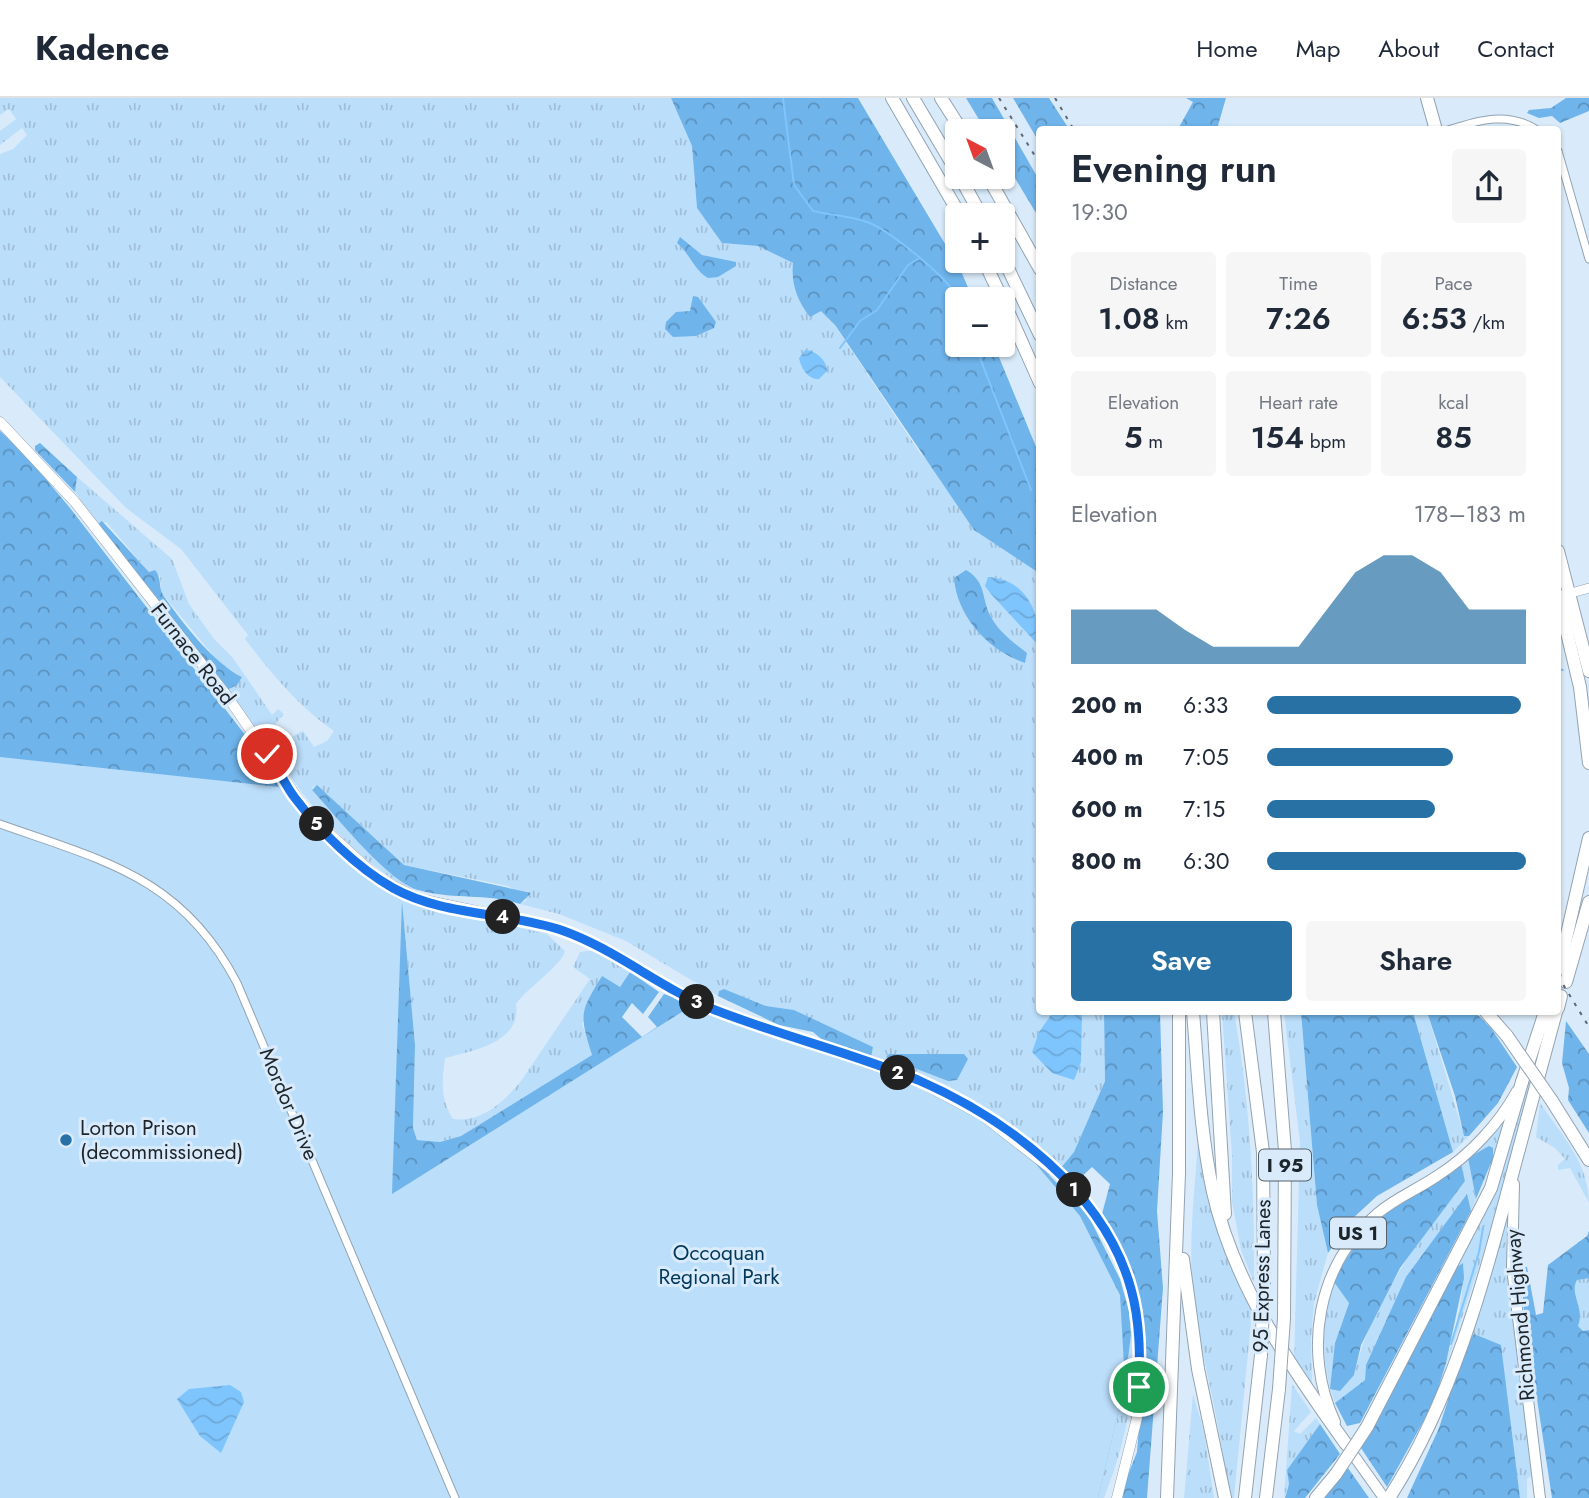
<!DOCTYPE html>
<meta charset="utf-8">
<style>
:root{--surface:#fff;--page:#f6f6f7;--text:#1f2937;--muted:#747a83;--line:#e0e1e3;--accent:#2871a5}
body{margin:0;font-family:Jost,sans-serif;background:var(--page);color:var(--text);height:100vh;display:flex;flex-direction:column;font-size:26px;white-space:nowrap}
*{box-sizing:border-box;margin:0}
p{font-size:23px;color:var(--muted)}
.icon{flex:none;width:38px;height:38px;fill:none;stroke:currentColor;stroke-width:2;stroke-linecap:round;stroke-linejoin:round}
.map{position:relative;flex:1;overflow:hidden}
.drawer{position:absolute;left:1036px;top:28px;width:525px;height:889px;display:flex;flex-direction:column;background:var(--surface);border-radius:7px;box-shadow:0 2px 5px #0004}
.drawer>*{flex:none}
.needle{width:46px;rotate:319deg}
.buttons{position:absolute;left:945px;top:21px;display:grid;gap:14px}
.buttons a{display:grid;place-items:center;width:70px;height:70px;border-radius:7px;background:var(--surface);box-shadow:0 2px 5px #0004;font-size:35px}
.pin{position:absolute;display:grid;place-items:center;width:60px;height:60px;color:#fff;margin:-30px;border:4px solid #fff;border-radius:50%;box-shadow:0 2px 7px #0007}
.km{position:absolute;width:35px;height:35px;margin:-18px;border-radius:50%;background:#222;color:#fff;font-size:19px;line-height:35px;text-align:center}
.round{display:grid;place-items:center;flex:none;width:74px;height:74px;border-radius:7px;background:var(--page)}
.overview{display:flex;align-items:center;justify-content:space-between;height:119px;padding:0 35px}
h1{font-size:38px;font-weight:600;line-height:52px}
.stats{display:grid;grid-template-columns:repeat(3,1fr);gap:10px;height:119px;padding:7px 35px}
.stats div{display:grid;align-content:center;border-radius:7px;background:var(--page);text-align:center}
.stats b{font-size:30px;font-weight:600}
.stats small{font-size:19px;font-weight:400}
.stats p{font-size:19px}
.chart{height:196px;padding:14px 35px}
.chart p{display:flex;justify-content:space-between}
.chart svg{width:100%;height:126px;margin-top:7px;fill:var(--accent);opacity:.7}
.action{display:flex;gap:14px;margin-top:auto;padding:14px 35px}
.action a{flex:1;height:80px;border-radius:7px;background:var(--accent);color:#fff;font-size:28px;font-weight:600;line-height:80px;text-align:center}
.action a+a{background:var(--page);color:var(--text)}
ul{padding:0 35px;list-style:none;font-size:23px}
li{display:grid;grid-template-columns:112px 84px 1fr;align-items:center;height:52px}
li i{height:18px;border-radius:9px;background:var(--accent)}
header{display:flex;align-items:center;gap:42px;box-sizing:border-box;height:98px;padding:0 35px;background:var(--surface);border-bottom:2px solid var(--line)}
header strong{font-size:33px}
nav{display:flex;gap:38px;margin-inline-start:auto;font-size:24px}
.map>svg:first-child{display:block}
.grass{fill:url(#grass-tufts)}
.forest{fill:url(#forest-crowns)}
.green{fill:#bbdefb}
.water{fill:url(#water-waves)}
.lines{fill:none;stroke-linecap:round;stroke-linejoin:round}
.stream{stroke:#7fc5fd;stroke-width:2}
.minor-casing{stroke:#92a3b2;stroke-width:9}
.tertiary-casing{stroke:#92a3b2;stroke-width:10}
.secondary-casing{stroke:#92a3b2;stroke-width:11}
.primary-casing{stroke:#92a3b2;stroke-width:12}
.trunk-casing{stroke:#92a3b2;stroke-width:14}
.motorway-casing{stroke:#92a3b2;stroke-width:14}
.minor{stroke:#fff;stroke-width:7}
.tertiary{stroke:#fff;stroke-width:9}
.secondary{stroke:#fff;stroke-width:10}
.primary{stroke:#fff;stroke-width:10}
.trunk{stroke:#fff;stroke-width:12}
.motorway{stroke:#fff;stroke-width:12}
.rail{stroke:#5e6872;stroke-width:2;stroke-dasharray:3.5 7;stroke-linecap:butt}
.motorway-bridge-casing{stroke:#92a3b2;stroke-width:14;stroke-linecap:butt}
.motorway-bridge{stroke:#fff;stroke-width:12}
.route-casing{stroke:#fff;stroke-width:14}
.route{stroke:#1a73e8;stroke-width:9}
.poi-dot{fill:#2871a5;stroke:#d9ebfb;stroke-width:2.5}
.labels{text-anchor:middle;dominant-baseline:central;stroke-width:6;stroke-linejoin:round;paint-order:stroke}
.shield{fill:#d9ebfb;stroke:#556069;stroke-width:2}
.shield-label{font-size:19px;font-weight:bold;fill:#1d242a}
.street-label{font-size:21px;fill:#1d242a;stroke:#d9ebfb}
.poi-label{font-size:21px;fill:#1d242a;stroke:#d9ebfb;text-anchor:start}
.park-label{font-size:21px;fill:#00375a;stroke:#d9ebfb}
</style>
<header>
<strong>Kadence</strong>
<nav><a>Home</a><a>Map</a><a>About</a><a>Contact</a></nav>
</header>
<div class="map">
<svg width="1589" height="1400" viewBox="0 0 1589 1400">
<defs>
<pattern id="grass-tufts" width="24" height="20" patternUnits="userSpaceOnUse" patternTransform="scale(1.75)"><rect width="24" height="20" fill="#bbdefb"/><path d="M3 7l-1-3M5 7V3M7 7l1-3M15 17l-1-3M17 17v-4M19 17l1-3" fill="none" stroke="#a0bed7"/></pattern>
<pattern id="forest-crowns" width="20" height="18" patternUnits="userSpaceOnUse" patternTransform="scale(1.75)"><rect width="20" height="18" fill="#6fb4eb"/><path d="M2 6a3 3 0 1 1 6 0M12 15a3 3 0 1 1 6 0" fill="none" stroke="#5b92bf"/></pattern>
<pattern id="water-waves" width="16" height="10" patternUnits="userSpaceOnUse" patternTransform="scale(1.75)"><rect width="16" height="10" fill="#7fc5fd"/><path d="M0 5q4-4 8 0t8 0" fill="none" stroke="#6da9d9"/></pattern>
</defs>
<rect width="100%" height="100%" fill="#d9ebfb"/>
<g class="grass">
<path d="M0 0H671L692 48 697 110 722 145 758 148 793 165 920 355 1020 461 1039 475 1040 914H1104L1105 983 1074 1054 1060 1071C999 1020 947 985 871 960L873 949 794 912 766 908 724 891 719 893 718 898 626 843 559 816 520 806 527 802 508 788 404 767 326 695 313 688 312 692C343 726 376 772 418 792 380 786 297 698 281 662 281 649 291 637 303 633L314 649 327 643 334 633C299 609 271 575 245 541L248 537 181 451 126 410 0 279V56L13 51 27 37 22 30 0 47V33L16 21 9 11 0 17Z"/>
<path d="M77 379 172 461 189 506 214 541 233 560 272 617 278 611 284 616 268 634 255 632 227 592 242 579 219 565 161 494 160 478 149 474 106 424 98 426 75 394Z"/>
<path d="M402 803 547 836 565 853C562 867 527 890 516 906 522 944 474 953 445 960 442 982 440 1001 453 1021 481 1025 504 1004 521 983L590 881 573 869 580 854 596 852 630 874 620 889 582 925 592 957 461 1038 440 1044 417 1042 413 1031 415 947Z"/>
<path d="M1222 914H1234C1250 1003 1255 1094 1254 1185L1241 1152 1232 1104V1058Z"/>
<path d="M1284 914H1301L1317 1107 1328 1155 1314 1205 1311 1241 1312 1290 1294 1265 1300 1044Z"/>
<path d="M1413 914H1427L1464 1037 1469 1038 1453 1054Z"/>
<path d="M1551 914 1491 1132 1434 1304C1446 1264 1466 1207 1463 1165L1457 1169 1484 1116Z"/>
<path d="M1540 1005C1562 1037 1589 1066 1589 1105L1570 1070 1558 1072V1067L1565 1061 1555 1050 1536 1039Z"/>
<path d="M1512 1007 1493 1060V1050L1468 1060 1476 1101 1471 1113 1466 1097 1366 1267 1365 1282 1335 1305C1320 1264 1321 1225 1334 1184L1349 1204 1335 1245 1354 1277C1371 1203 1419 1142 1465 1083L1461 1065Z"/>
<path d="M1198 1042 1208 1100 1252 1214 1234 1400H1228C1223 1330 1201 1263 1193 1193 1188 1143 1195 1091 1198 1042Z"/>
<path d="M1510 1099 1506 1143 1509 1178 1532 1381 1530 1378 1527 1381V1400H1520L1513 1351 1464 1253Z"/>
<path d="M1585 1179 1589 1180V1232L1583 1233 1578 1228C1584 1211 1569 1196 1577 1182Z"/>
<path d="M1131 1237C1136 1298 1126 1343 1104 1400H1098L1125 1285Z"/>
<path d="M1292 1286 1311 1314 1294 1333 1300 1336 1316 1320 1320 1326 1287 1372 1289 1386 1284 1400Z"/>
<path d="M1193 1296 1204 1334 1214 1400H1184Z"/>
</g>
<g class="forest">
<path d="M671 0H858L960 171 973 201H957V247H994L1039 356V475L974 432 835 227 821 213 810 219C797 202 791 186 793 165L758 148 722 145 697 110 692 48Z"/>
<path d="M966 0H992L1039 82V120L1003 60V33H986Z"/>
<path d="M1013 0H1049L1069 31 1040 32 1039 44Z"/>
<path d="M1186 0H1226L1217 31H1178L1193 4Z"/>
<path d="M1566 0H1589V13L1560 25 1552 18 1539 20 1527 15 1529 12 1551 10Z"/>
<path d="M680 139 702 157 736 164V168L718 179 708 180C694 172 690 156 677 145Z"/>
<path d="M693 198 698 199 716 224 714 230 696 238 673 239 665 231 666 224 676 214 690 213Z"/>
<path d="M0 333 25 356 70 410 263 660C296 722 342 768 402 803L415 947 413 1030 417 1042 440 1044 461 1038 592 957C579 916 580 914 602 878L620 889 630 874 659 894 643 916 632 905 622 919 642 939 657 929 648 919 664 896 909 985 1018 1045 1088 1117 1120 1181 1129 1213 1131 1237 1125 1285 1098 1400H471L0 700Z"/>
<path d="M40 345 77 379 75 394 35 352V348Z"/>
<path d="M102 423 149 474 155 472C162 480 158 488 163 497 181 523 214 566 242 579L237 587 227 592 98 426Z"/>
<path d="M966 472C987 484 981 501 991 519 999 534 1014 545 1027 555L1025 565C989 553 957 519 954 480Z"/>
<path d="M317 687 404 767 531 795 520 806C488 795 452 802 418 792 386 782 336 718 312 692Z"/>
<path d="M724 891 766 908 794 912 873 949 871 960 827 946 813 934 779 927 718 898 719 893Z"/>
<path d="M1104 914H1160L1163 1014 1157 1113 1163 1190 1147 1400H1119L1137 1354 1146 1245 1129 1165 1102 1116 1110 1086 1092 1069 1077 1083 1060 1071 1074 1054 1105 983Z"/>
<path d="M1301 914H1374L1375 917 1413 914 1453 1054 1377 1098 1352 1121 1328 1155 1317 1107Z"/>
<path d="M1427 914H1475L1491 930 1517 969 1498 1005 1469 1038H1464L1455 998Z"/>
<path d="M1566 923 1589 956V1035L1568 1002 1569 990 1562 965Z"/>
<path d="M889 956H964L968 961 957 982 948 983 886 959Z"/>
<path d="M1489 1048 1493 1050V1060L1476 1101 1468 1060Z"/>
<path d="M1461 1065 1465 1083 1400 1170 1361 1247 1354 1277 1340 1293 1330 1291 1335 1245 1349 1205 1334 1184C1364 1120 1405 1102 1461 1065Z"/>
<path d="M1467 1096 1471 1113 1360 1325 1347 1328 1335 1305 1365 1282 1366 1267 1406 1179Z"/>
<path d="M1589 1133V1180L1577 1182C1569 1196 1585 1210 1578 1228L1583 1233 1589 1232V1400H1552L1524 1215 1521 1169H1527L1536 1217 1543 1215 1548 1167 1587 1138Z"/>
<path d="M1463 1165 1464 1180 1446 1265 1434 1304 1387 1389 1361 1350 1457 1169Z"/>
<path d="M1474 1236 1501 1247 1520 1400H1407L1439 1330 1464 1253Z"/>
<path d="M1320 1326 1340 1356 1305 1400H1285L1289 1386 1287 1372Z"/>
<path d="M1348 1370 1369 1400H1321Z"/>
</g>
<path class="green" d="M0 659 279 689C312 737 352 774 402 803L392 1096 693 907 909 985 975 1017 1018 1045 1080 1118 1120 1197 1125 1285 1098 1400H0Z"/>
<g class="water">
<path d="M805 252C815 252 827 262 827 273L819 281C808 282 801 270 799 260Z"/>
<path d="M988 479C1027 482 1040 514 1039 548L991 496 985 488Z"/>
<path d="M1053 914H1082L1081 964 1074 982 1052 975 1032 954 1039 934Z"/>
<path d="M230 1287 241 1294 244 1304 221 1355 200 1338 177 1301 189 1291Z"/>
</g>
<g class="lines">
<g class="stream">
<path d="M783 0 794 87 813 113C830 117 850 118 867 124 888 131 951 182 958 201"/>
<path d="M975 247 1031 392"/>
<path d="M840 250 860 223 877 212 908 167 918 161"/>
<path d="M1558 571 1563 572"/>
<path d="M1451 1246 1479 1154 1483 1130"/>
</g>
<defs>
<g id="minor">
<path d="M1448 32C1479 22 1508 13 1537 32"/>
<path d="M1558 53 1589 161"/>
<path d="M0 726C104 763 182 779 237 885L455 1400"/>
</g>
<path id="tertiary" d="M1564 497 1589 490"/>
<path id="secondary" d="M0 324 75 404 227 598 309 717 379 781 419 801 538 826 576 837 700 906 916 982 982 1017 1059 1077 1087 1106 1105 1131 1121 1161 1135 1208 1139 1267 1137 1320 1117 1400"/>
<g id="primary">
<path d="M1514 1086 1512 1170 1540 1400"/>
<path d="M1335 1324C1302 1253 1317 1166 1378 1115 1396 1100 1418 1091 1437 1078 1469 1058 1499 1026 1517 993"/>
<path d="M1347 1348 1384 1400"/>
</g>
<g id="trunk">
<path d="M1427 0 1436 32"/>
<path d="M1558 453 1589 573"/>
<path d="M1558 497 1580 589 1589 665"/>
<path d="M1559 871 1589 740"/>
<path d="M1566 884 1589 804"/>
<path d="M1558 910 1561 898"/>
<path d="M1522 984 1545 914"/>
<path d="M1519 1051 1556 914"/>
</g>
<g id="motorway">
<path d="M892 0 960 117"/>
<path d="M913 0 957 74"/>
<path d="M941 0 962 33"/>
<path d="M960 79 981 117"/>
<path d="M988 79 1040 171"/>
<path d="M1003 160 1040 237"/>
<path d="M984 163 1002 201"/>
<path d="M1003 202 1040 285"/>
<path d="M1193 914C1198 973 1200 1035 1213 1094 1234 1188 1291 1269 1346 1346"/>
<path d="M1213 914 1225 1116"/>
<path d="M1245 914 1263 1054 1264 1184"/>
<path d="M1274 914 1285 1053 1284 1220"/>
<path d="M1486 914 1507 938"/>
<path d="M1552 1003 1589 1062"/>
<path d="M1183 1161 1198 1271 1225 1400"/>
<path d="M1367 1329 1491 1090 1522 984"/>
<path d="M1167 1400 1179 1075V914"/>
<path d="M1245 1400 1261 1257"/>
<path d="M1266 1400 1279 1291"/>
<path d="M1316 1400 1336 1376"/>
<path d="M1389 1400C1457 1295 1487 1170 1519 1051"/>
</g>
</defs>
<use href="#minor" class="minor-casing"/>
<use href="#tertiary" class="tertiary-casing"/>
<use href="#secondary" class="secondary-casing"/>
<use href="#primary" class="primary-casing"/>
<use href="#trunk" class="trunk-casing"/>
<use href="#motorway" class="motorway-casing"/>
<use href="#minor" class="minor"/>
<use href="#tertiary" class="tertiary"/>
<use href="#secondary" class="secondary"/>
<use href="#primary" class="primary"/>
<use href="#trunk" class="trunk"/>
<use href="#motorway" class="motorway"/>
<g class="rail">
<path d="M999 0 1040 66"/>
<path d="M1055 0 1074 32"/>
<path d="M1558 878 1589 929"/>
</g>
<defs>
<g id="motorway-bridge">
<path d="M1507 938 1552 1003"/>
<path d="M1261 1257 1264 1184"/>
<path d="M1279 1291 1284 1220"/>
<path d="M1336 1376 1367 1329"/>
</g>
</defs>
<use href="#motorway-bridge" class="motorway-bridge-casing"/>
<use href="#motorway-bridge" class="motorway-bridge"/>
</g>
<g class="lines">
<defs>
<path id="route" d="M267 656C278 669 284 686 295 700 320 733 356 769 393 790 443 818 507 814 561 832 616 851 661 891 715 912 782 938 852 955 918 982 1007 1021 1104 1093 1131 1191 1140 1223 1140 1256 1139 1289"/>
</defs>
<use href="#route" class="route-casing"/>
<use href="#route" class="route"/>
</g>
<circle class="poi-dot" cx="66" cy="1042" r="7"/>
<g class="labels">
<g class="shield">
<rect x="1259" y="1051.5" width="52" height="31" rx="5"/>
<rect x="1330" y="1119.5" width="56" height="31" rx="5"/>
</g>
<g class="shield-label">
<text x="1285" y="1067">I 95</text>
<text x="1358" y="1135">US 1</text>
</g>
<g class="street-label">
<text transform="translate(193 556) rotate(52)">Furnace Road</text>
<text transform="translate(289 1006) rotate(67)">Mordor Drive</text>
<text transform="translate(1262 1178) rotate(-89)">95 Express Lanes</text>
<text transform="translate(1520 1217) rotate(-95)">Richmond Highway</text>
</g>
<g class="poi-label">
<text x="80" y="1030">Lorton Prison<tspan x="80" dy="24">(decommissioned)</tspan></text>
</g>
<g class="park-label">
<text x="719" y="1155">Occoquan<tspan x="719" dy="24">Regional Park</tspan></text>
</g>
</g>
</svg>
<div class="buttons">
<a><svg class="needle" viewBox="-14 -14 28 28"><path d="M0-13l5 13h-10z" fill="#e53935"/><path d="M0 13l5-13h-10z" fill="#747a83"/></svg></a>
<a>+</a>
<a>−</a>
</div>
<div class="pin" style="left:1139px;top:1289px;background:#1e9e55"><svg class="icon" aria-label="arrive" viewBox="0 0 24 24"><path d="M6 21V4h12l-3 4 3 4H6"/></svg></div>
<div class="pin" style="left:267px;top:656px;background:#d93025"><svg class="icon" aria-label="check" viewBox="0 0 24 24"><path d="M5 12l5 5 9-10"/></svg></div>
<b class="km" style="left:1074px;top:1092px">1</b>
<b class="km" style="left:898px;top:975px">2</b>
<b class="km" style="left:697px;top:904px">3</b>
<b class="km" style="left:503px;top:819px">4</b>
<b class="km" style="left:317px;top:726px">5</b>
<section class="drawer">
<div class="overview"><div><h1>Evening run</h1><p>19:30</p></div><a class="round"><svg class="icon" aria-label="share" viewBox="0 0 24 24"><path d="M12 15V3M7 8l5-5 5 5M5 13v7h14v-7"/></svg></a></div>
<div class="stats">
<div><p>Distance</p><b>1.08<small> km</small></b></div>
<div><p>Time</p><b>7:26</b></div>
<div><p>Pace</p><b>6:53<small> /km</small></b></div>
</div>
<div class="stats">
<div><p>Elevation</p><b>5<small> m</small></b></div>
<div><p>Heart rate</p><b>154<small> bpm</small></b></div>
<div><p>kcal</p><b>85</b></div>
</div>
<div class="chart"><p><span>Elevation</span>178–183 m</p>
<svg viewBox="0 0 160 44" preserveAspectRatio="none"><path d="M0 44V25L10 25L20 25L30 25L40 32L50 38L60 38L70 38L80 38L90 25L100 12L110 6L120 6L130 12L140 25L150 25L160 25V44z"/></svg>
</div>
<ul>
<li><b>200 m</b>6:33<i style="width:98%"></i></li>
<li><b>400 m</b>7:05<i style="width:72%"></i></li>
<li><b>600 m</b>7:15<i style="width:65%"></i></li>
<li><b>800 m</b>6:30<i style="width:100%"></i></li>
</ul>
<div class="action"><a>Save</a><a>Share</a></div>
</section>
</div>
